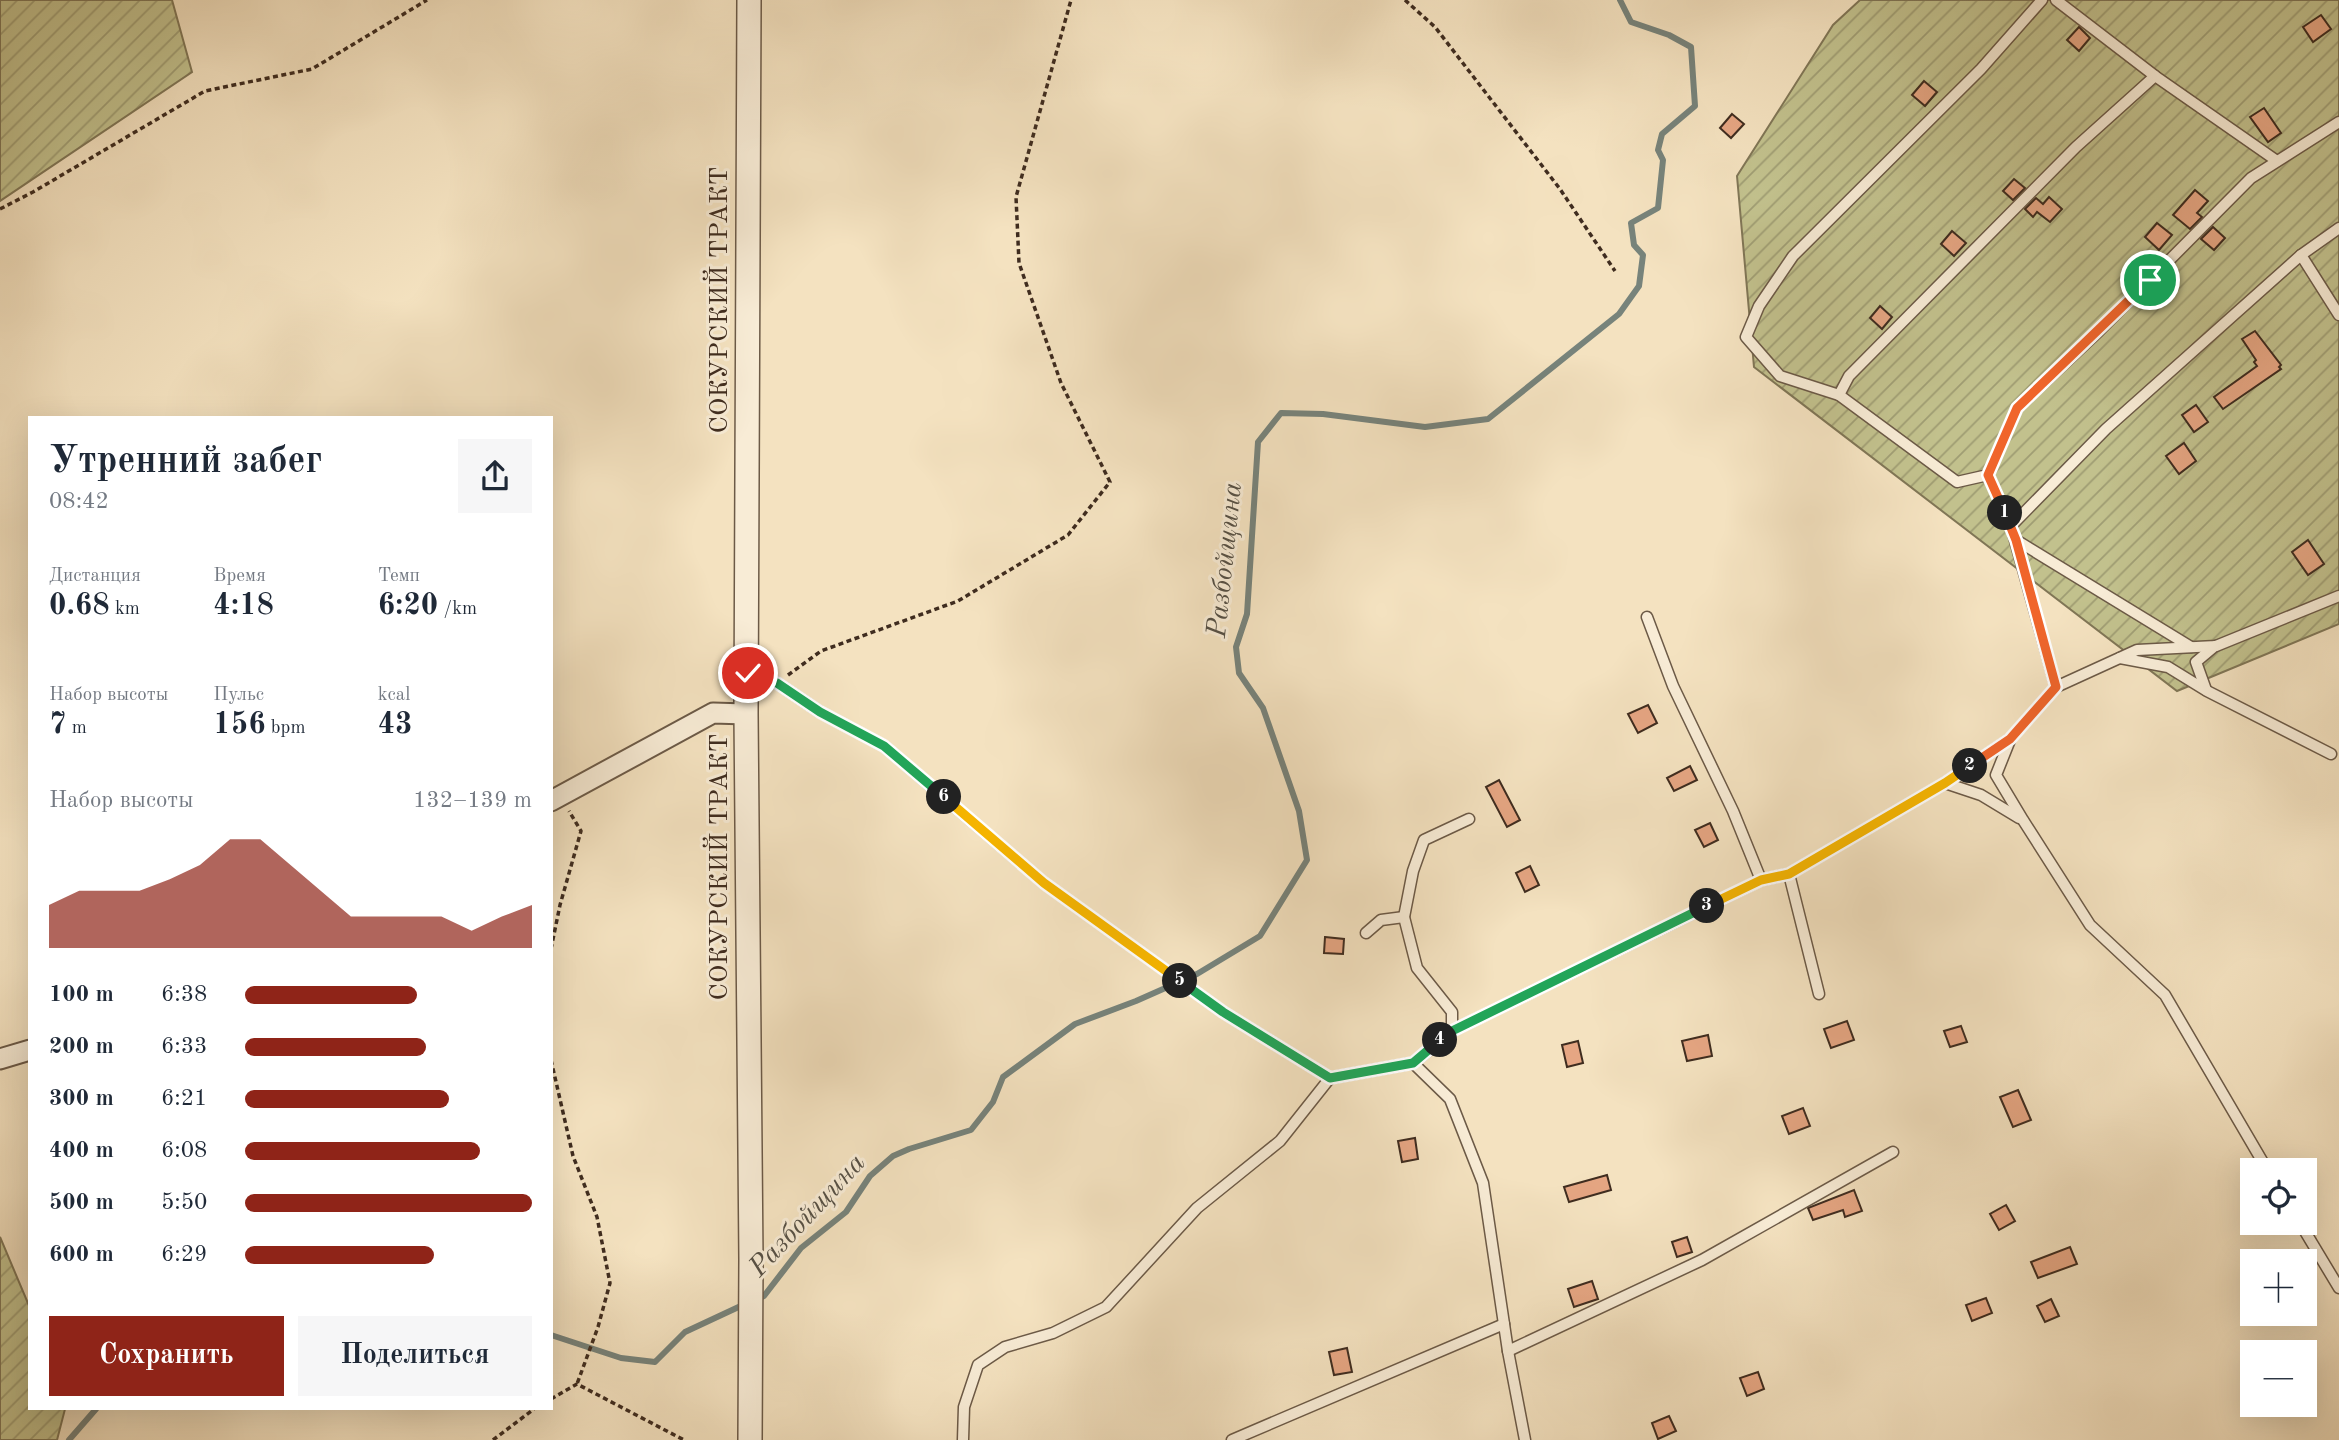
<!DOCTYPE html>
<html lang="ru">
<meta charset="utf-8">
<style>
:root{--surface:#fff;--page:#f6f6f7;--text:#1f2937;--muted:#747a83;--accent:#8f2418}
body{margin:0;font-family:"Old Standard TT",serif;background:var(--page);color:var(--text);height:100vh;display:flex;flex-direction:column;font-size:26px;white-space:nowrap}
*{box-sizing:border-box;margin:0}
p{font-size:23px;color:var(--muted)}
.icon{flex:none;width:38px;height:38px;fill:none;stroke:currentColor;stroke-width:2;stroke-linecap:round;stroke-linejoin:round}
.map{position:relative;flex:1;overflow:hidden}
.drawer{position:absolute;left:28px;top:416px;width:525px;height:994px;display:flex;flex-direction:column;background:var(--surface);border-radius:0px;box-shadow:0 7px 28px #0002}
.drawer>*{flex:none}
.controls{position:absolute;left:2240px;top:1158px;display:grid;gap:14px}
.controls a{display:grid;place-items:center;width:77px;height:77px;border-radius:0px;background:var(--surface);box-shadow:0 7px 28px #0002;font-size:35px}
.pin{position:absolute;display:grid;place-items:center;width:60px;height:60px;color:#fff;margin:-30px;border:4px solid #fff;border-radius:50%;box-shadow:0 2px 7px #0007}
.km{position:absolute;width:35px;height:35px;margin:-18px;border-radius:50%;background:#222;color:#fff;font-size:19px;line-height:35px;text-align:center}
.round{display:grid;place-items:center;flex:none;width:74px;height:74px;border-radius:0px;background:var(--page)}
.overview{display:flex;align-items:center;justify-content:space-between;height:119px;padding:0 21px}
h1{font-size:38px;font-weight:700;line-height:52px}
.metrics{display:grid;grid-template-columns:repeat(3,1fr);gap:10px;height:119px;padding:7px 21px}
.metrics div{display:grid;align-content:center}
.metrics b{font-size:30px;font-weight:700}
.metrics small{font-size:19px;font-weight:400}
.metrics p{font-size:19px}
.chart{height:196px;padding:14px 21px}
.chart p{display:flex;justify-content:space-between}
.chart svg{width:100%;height:126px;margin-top:7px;fill:var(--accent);opacity:.7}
.button{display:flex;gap:14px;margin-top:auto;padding:14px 21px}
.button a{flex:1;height:80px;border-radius:0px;background:var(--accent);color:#fff;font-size:28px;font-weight:700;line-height:80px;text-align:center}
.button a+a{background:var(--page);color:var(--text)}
ul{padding:0 21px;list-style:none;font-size:23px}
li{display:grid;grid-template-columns:112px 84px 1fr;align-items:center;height:52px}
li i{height:18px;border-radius:9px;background:var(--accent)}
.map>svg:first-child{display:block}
.garden{fill:url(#garden-furrows);stroke:#807656;stroke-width:2}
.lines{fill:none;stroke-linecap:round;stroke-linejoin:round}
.stream{stroke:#77837b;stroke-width:6}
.building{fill:#e6a683;stroke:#3f2c1f;stroke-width:2}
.service-casing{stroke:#6c5a47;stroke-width:13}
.minor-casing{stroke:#6c5a47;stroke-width:23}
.tertiary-casing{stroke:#6c5a47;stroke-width:26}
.path{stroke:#3f2c1f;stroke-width:3.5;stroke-dasharray:5 3.5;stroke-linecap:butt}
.service{stroke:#f8ecd6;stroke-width:10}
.minor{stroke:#f8ecd6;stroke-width:19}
.tertiary{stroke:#f8ecd6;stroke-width:23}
.split-1-casing{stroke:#fff;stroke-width:14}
.split-2-casing{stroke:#fff;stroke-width:14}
.split-3-casing{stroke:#fff;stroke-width:14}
.split-4-casing{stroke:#fff;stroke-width:14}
.split-5-casing{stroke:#fff;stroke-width:14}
.split-6-casing{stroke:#fff;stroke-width:14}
.split-7-casing{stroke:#fff;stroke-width:14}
.split-1{stroke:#f0652b;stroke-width:9}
.split-2{stroke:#f0652b;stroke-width:9}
.split-3{stroke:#f5b400;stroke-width:9}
.split-4{stroke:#22a559;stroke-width:9}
.split-5{stroke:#22a559;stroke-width:9}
.split-6{stroke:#f5b400;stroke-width:9}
.split-7{stroke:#22a559;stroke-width:9}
.labels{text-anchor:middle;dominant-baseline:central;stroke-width:6;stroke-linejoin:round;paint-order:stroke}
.street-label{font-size:26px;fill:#3f2c1f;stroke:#f8ecd6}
.water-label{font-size:28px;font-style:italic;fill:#565045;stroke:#f8ecd6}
</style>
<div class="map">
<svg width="2339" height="1440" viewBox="0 0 2339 1440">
<defs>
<pattern id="garden-furrows" width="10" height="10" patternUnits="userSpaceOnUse" patternTransform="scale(1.75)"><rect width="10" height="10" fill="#c2c18d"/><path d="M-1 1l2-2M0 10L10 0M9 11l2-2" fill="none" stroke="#9f9d73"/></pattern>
</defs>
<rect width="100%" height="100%" fill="#f4e2c0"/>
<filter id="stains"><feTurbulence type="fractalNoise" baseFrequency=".00286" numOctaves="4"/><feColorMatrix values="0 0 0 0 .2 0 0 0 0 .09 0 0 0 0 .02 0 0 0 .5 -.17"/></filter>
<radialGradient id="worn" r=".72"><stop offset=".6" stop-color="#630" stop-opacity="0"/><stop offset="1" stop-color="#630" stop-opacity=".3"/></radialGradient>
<g class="garden">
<path d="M0 0H172L192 72 0 201Z"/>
<path d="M1860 0H2339V624L2177 691 1754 367 1737 176 1833 25Z"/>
<path d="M0 1237 30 1308V1409H65L57 1440H0Z"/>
</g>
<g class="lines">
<g class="stream">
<path d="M755 1300 764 1296 801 1248 846 1212 870 1176 893 1156 909 1149 971 1130 993 1102 1003 1077 1075 1024 1136 1001 1197 974 1260 936 1307 860 1299 811 1263 708 1239 673 1236 647 1247 614 1258 442 1281 413 1323 414 1425 427 1488 419 1619 314 1639 286 1643 255 1634 245 1631 223 1658 208 1663 160 1658 150 1662 134 1695 106 1691 47 1669 35 1631 22 1620 0"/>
<path d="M551 1335 621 1358 655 1362 685 1332 745 1304"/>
<path d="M69 1440 96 1409"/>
</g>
</g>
<g class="building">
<path d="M2321 15 2331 29 2313 42 2303 27Z"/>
<path d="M2079 27 2090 38 2079 51 2067 40Z"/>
<path d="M1924 81 1937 92 1925 106 1912 95Z"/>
<path d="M2264 108 2281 133 2268 142 2250 117Z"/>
<path d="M1732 114 1744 124 1731 138 1720 128Z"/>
<path d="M2014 179 2025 188 2013 200 2003 191Z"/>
<path d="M2195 190 2208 201 2197 213 2202 217 2190 229 2173 215Z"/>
<path d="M2049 197 2062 209 2050 222 2037 212 2033 217 2025 209 2036 198 2043 204Z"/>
<path d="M2157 223 2172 235 2159 250 2145 237Z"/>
<path d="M2213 227 2225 238 2214 250 2201 239Z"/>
<path d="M1952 231 1966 243 1954 256 1941 244Z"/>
<path d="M1880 306 1892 317 1882 329 1870 318Z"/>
<path d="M2255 331 2281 365 2279 367 2281 369 2223 409 2214 397 2257 366 2254 362 2256 360 2242 339Z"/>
<path d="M2196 405 2208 422 2194 432 2182 415Z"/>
<path d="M2184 443 2196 461 2179 474 2166 456Z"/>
<path d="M2308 540 2324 564 2308 575 2292 552Z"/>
<path d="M1648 705 1657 723 1638 733 1628 714Z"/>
<path d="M1690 766 1697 780 1674 791 1667 778Z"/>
<path d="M1499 780 1520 820 1507 827 1486 787Z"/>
<path d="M1710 823 1718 840 1704 847 1695 830Z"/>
<path d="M1530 866 1539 885 1525 892 1516 873Z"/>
<path d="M1325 937 1344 939 1343 954 1324 953Z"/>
<path d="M1847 1021 1854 1040 1831 1048 1824 1029Z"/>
<path d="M1961 1026 1967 1042 1950 1047 1944 1031Z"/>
<path d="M1708 1035 1712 1056 1687 1061 1682 1041Z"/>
<path d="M1578 1041 1583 1063 1567 1067 1562 1045Z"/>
<path d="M2018 1090 2031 1120 2013 1127 2000 1097Z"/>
<path d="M1803 1108 1810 1126 1789 1134 1782 1116Z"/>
<path d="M1415 1138 1418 1159 1402 1162 1398 1141Z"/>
<path d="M1607 1175 1611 1190 1569 1202 1564 1187Z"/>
<path d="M1854 1190 1862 1211 1845 1217 1843 1210 1813 1220 1808 1208Z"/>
<path d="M2006 1205 2015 1221 1999 1230 1990 1214Z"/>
<path d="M1687 1237 1692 1252 1677 1257 1672 1242Z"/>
<path d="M2070 1247 2077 1264 2038 1278 2031 1262Z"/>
<path d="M1592 1281 1598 1299 1574 1307 1568 1289Z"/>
<path d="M1986 1298 1992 1313 1972 1321 1966 1305Z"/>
<path d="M2051 1299 2059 1316 2045 1322 2037 1306Z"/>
<path d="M1347 1348 1352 1372 1334 1375 1329 1352Z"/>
<path d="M1758 1372 1764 1389 1747 1396 1740 1378Z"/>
<path d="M1669 1416 1676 1431 1658 1439 1652 1423Z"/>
</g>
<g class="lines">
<defs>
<g id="service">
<path d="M2056 0 2155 76 2277 161"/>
<path d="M2301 255 2339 315"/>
<path d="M1839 395 1849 376 2076 147 2155 76"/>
<path d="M1988 475 1957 482 1839 395 1780 376 1746 337 1759 306 1793 256 1981 69 2042 0"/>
<path d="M2011 526 2106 429 2301 255 2339 228"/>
<path d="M2016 540 2191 647"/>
<path d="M1647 617 1673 686 1733 811 1761 880"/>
<path d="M2120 658 2168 667 2207 691 2331 754"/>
<path d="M748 673 777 683 820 712 884 746 1044 883 1223 1012 1330 1078 1413 1063 1452 1031 1761 880 1789 874 1945 783 2010 739 2056 687 2011 526 1988 475 2017 408 2099 331 2251 178 2339 122"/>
<path d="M2056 687 2137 650 2216 646 2339 596"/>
<path d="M2206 690 2196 662 2215 646"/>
<path d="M2010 740 1996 775 2023 820 2090 925 2165 995 2268 1171"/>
<path d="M1945 783 1981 795 2019 818"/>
<path d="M1789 874 1819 994"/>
<path d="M1366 933 1381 920 1404 917"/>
<path d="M1452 1031V1012L1417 968 1404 917 1413 871 1424 840 1469 819"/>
<path d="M1413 1063 1450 1099 1483 1183 1508 1351 1525 1440"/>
<path d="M2300 1223 2339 1288"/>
<path d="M1508 1351 1702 1260 1893 1152"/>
<path d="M963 1440 964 1407 978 1365 1005 1347 1053 1333 1106 1307 1197 1208 1280 1141 1330 1078"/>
<path d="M1232 1440 1504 1324"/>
</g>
<g id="minor">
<path d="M551 801 713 713 746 714"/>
<path d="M0 1059 30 1050"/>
</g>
<path id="tertiary" d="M749 0 746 714 751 1259 750 1440"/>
</defs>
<use href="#service" class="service-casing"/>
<use href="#minor" class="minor-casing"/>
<use href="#tertiary" class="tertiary-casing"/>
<g class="path">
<path d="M1405 0 1435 27 1560 189 1615 271"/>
<path d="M0 209 33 192 205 91 312 69 427 0"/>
<path d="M788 675 821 651 958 601 1068 535 1110 482 1061 383 1019 263 1016 197 1071 0"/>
<path d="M551 949 560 905 581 831 569 811"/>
<path d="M551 1060 573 1156 597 1217 610 1283 598 1327 577 1384"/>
<path d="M551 1399 577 1384 684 1440"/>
<path d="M493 1440 534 1409"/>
</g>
<use href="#service" class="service"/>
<use href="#minor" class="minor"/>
<use href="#tertiary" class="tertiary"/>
</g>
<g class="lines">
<defs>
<path id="split-1" d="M2005 513 1988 475 2017 408 2150 280"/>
<path id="split-2" d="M1970 766 2010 739 2056 687 2016 540 2005 513"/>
<path id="split-3" d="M1707 906 1761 880 1789 874 1945 783 1970 766"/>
<path id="split-4" d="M1440 1040 1452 1031 1707 906"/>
<path id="split-5" d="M1180 981 1223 1012 1330 1078 1413 1063 1440 1040"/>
<path id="split-6" d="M944 797 1044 883 1180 981"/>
<path id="split-7" d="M748 673 777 683 820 712 884 746 944 797"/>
</defs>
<use href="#split-1" class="split-1-casing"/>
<use href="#split-2" class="split-2-casing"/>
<use href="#split-3" class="split-3-casing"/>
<use href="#split-4" class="split-4-casing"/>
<use href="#split-5" class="split-5-casing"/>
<use href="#split-6" class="split-6-casing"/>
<use href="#split-7" class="split-7-casing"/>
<use href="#split-1" class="split-1"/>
<use href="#split-2" class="split-2"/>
<use href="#split-3" class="split-3"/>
<use href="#split-4" class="split-4"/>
<use href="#split-5" class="split-5"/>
<use href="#split-6" class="split-6"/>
<use href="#split-7" class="split-7"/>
</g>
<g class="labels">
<g class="street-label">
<text transform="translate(720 300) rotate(-90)">СОКУРСКИЙ ТРАКТ</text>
<text transform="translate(720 867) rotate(-90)">СОКУРСКИЙ ТРАКТ</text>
</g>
<g class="water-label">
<text transform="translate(1226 560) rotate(-84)">Разбойщина</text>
<text transform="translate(808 1216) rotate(-47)">Разбойщина</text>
</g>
</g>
<rect width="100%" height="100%" filter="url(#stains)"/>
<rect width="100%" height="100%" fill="url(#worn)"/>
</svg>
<div class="controls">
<a><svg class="icon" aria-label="locate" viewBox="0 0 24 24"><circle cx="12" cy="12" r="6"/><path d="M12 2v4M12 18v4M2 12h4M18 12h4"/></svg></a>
<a>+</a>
<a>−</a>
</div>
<div class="pin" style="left:2150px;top:280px;background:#1e9e55"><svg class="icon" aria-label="arrive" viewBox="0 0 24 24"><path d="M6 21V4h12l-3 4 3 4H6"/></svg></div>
<div class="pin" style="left:748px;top:673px;background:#d93025"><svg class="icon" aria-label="check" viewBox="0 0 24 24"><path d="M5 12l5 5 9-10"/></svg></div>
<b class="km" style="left:2005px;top:513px">1</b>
<b class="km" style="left:1970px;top:766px">2</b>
<b class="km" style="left:1707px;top:906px">3</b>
<b class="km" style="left:1440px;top:1040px">4</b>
<b class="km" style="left:1180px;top:981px">5</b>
<b class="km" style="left:944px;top:797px">6</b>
<section class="drawer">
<div class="overview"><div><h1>Утренний забег</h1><p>08:42</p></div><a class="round"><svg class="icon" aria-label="share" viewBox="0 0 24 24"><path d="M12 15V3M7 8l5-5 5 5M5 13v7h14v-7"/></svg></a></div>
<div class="metrics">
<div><p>Дистанция</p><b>0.68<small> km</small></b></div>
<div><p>Время</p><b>4:18</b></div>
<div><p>Темп</p><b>6:20<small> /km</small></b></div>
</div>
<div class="metrics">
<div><p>Набор высоты</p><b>7<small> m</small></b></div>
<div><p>Пульс</p><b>156<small> bpm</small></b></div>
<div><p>kcal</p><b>43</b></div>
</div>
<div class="chart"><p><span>Набор высоты</span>132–139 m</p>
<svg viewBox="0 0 160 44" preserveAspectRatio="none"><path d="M0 44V29L10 24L20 24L30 24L40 20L50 15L60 6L70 6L80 15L90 24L100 33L110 33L120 33L130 33L140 38L150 33L160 29V44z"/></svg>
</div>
<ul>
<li><b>100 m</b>6:38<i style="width:60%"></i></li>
<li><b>200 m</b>6:33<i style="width:63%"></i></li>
<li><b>300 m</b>6:21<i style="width:71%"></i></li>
<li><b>400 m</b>6:08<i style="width:82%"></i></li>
<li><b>500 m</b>5:50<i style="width:100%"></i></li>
<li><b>600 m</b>6:29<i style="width:66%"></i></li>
</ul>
<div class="button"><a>Сохранить</a><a>Поделиться</a></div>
</section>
</div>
